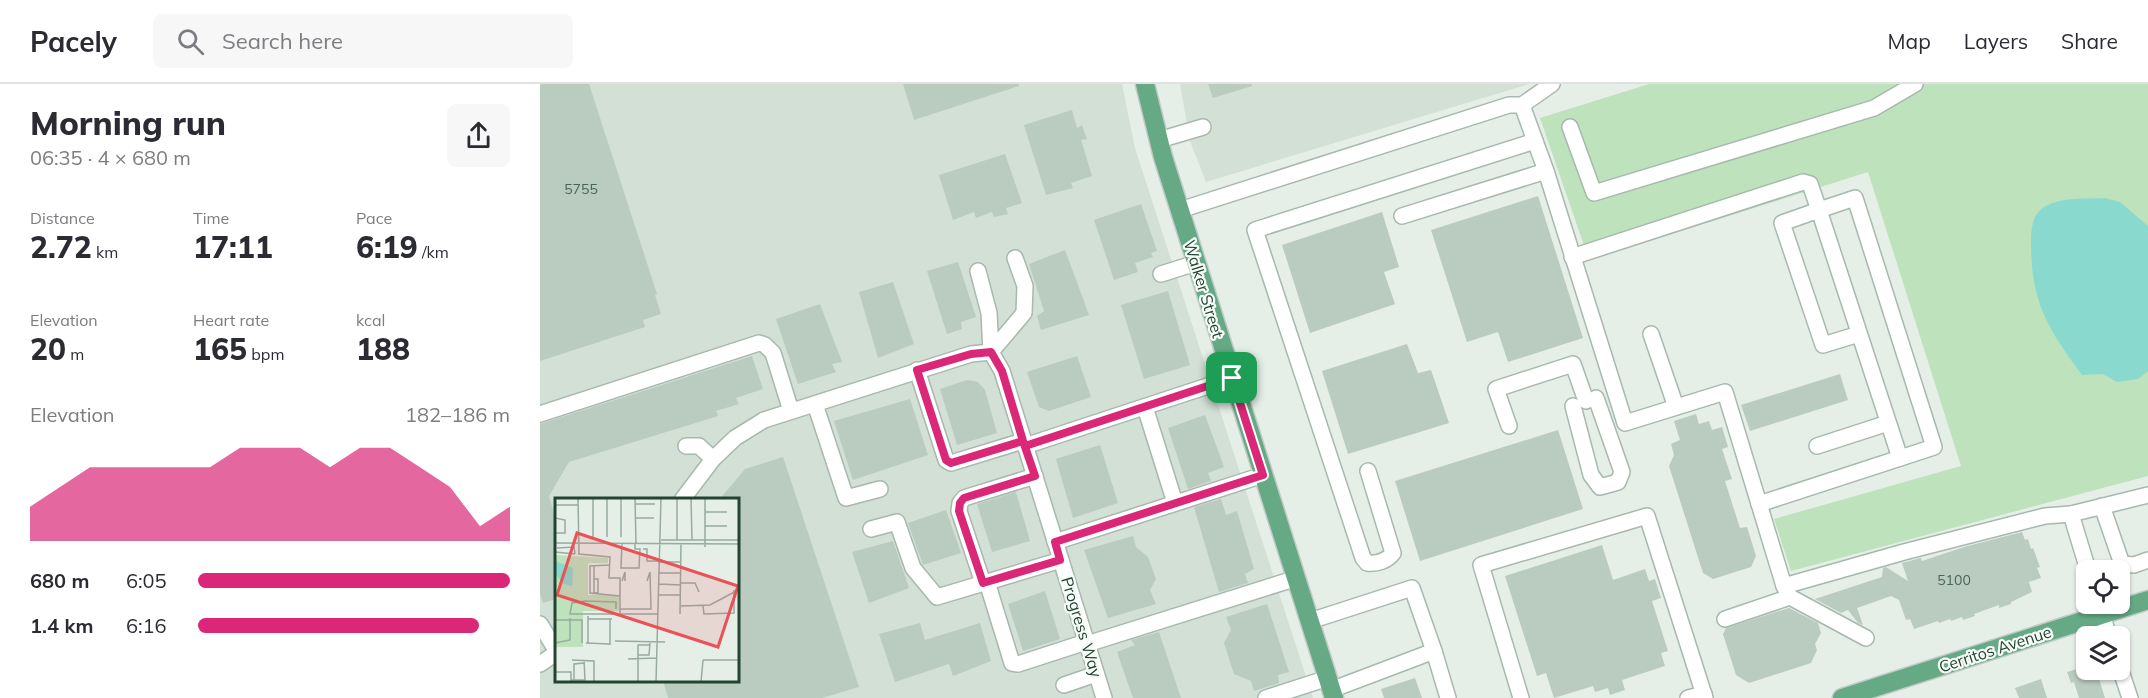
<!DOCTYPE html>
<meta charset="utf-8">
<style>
:root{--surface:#fff;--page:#f7f7f7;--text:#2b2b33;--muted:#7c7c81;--line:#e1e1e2;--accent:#db2777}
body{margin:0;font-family:Mulish,sans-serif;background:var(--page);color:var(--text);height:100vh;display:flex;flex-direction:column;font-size:22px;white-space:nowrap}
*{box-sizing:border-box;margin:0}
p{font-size:20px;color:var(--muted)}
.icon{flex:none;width:33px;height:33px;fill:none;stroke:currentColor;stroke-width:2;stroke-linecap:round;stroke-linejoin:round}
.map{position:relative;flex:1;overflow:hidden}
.panel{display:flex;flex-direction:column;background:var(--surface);width:540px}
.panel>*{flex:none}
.tools{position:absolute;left:1536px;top:476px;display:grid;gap:12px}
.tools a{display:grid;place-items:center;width:54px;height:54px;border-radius:9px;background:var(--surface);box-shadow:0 2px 4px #0004;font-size:30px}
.pin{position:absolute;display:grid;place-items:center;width:51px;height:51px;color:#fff;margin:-26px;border-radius:12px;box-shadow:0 3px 9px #0006}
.round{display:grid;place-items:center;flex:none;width:63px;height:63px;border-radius:9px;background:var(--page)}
.head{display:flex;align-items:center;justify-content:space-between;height:102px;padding:0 30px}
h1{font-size:33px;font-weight:800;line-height:45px}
.stats{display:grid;grid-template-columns:repeat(3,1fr);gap:9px;height:102px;padding:6px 30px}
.stats div{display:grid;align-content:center}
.stats b{font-size:30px;font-weight:800}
.stats small{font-size:16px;font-weight:400}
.stats p{font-size:16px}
.chart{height:168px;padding:12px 30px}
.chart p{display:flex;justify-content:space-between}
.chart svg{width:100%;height:108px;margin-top:6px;fill:var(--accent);opacity:.7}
ul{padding:0 30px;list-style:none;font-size:20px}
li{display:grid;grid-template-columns:96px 72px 1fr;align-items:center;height:45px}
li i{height:15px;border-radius:8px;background:var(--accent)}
header{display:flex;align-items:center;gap:36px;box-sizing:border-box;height:84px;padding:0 30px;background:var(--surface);border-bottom:2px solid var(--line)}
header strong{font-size:28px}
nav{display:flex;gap:33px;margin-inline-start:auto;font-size:21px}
.search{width:420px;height:54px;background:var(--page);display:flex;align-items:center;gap:15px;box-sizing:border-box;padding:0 21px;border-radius:9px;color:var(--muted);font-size:22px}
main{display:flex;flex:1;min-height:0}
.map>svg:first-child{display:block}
.built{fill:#d3e0d6;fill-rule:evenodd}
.green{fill:#bde2bc}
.water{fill:#89d9cf}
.building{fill:#bacbc0}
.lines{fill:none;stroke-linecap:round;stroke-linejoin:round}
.minor-casing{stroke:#a7b8ad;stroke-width:18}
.major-casing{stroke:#c1cbc5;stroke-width:21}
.minor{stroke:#fff;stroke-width:15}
.major{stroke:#65a985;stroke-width:18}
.route-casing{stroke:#fff;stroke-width:12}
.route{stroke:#db2777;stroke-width:8}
.labels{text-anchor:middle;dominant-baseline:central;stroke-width:4.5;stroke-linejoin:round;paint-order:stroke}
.number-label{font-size:14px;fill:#486655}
.street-label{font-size:16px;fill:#224431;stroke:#f6fbf7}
.inset-road{fill:none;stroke:#97ab9f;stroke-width:1.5}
.view{fill:#e95256;fill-opacity:0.15;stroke:#e95256;stroke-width:3}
.inset-edge{fill:none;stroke:#224431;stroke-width:3}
</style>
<header>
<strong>Pacely</strong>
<div class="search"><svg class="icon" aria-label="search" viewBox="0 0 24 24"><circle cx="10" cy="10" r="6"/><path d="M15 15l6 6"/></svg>Search here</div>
<nav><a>Map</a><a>Layers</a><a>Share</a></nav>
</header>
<main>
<section class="panel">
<div class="head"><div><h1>Morning run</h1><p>06:35 · 4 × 680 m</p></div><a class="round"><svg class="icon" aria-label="share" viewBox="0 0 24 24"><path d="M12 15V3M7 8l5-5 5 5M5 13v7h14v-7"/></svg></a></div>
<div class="stats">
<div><p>Distance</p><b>2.72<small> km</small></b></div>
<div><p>Time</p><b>17:11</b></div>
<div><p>Pace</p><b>6:19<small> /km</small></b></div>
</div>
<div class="stats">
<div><p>Elevation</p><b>20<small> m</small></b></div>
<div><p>Heart rate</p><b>165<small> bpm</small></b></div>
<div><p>kcal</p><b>188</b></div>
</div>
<div class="chart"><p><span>Elevation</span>182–186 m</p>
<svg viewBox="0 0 160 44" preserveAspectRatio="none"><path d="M0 44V30L10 22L20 14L30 14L40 14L50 14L60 14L70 6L80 6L90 6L100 14L110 6L120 6L130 14L140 22L150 38L160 30V44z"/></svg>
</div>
<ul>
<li><b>680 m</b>6:05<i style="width:100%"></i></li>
<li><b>1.4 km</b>6:16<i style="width:90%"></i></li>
</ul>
</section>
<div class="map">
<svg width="1608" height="614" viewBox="0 0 1608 614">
<rect width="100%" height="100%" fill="#e5efe8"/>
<g class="built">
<path d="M0 0H582L595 64 773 614H0ZM16 416H198V598H16Z"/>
<path d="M640 0H989L666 98 650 57Z"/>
</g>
<path class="green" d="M1109 0H1608V392L1251 487 1234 435 1421 382 1328 88 1049 176 1000 34Z"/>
<path class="water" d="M1565 114 1580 118 1608 142V287L1598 295 1577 298 1563 290 1542 291C1507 243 1491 219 1491 157 1491 144 1493 128 1506 122 1523 113 1546 115 1565 114Z"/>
<g class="building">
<path d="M0 0H49L117 210 115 211 121 230 103 236 105 243 0 277Z"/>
<path d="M363 0H479V2L374 36Z"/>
<path d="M668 0H712V2L673 14Z"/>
<path d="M532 26 537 44 542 41 547 55 541 56 552 92 531 99 533 104 506 111 484 41Z"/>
<path d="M465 70 482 119 466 124 468 130 454 133 452 128 436 134 434 128 413 136 399 91Z"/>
<path d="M998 112 1043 254 968 278 958 248 927 258 891 146Z"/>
<path d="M601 120 617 167 611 169 613 173 595 179 598 188 574 196 554 136Z"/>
<path d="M842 128 859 183 844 188 855 220 770 249 742 161Z"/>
<path d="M525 166 549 231 501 246 497 232 504 227 489 180Z"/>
<path d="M418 178 436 233 421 238 422 245 407 250 387 187Z"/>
<path d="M353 198 374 260 338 274 319 208Z"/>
<path d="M628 207 650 281 604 295 581 221Z"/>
<path d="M280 220 302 278 292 280 296 288 258 300 236 235Z"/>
<path d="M867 260 878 289 891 286 909 339 808 370 782 287Z"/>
<path d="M212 272 223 305 196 314 199 320 176 327 178 332 29 378 9 412 16 436V515L3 519 0 511V340Z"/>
<path d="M537 272 551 313 509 327 499 323 487 288Z"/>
<path d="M1300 290 1308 316 1210 347 1201 321Z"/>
<path d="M427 296 438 298 445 306 457 349 417 361 400 305Z"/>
<path d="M370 315 388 371 313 396 294 337Z"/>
<path d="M1156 330 1159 340 1169 337 1172 346 1182 343 1188 363 1182 365 1192 395 1185 397 1200 444 1207 443 1216 472 1211 483 1173 495 1163 489 1129 382 1134 371 1131 360 1140 356 1134 337Z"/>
<path d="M665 331 684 383 668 389 671 397 648 405 628 344Z"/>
<path d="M1018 346 1043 425 880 477 855 397Z"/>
<path d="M560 361 578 419 533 434 516 375Z"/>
<path d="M243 373 319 603 282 614H128L123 597H198V416H179L205 385Z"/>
<path d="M476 408 490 457 452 468 437 420Z"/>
<path d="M681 415 686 431 697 427 714 485 705 490 708 499 679 508 654 423Z"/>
<path d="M406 426 421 469 383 481 368 439Z"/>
<path d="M1482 448 1485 456 1488 455 1491 465 1493 464 1500 483 1497 484 1501 494 1489 498 1492 508 1471 518V520L1459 524V521L1434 530 1435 532 1423 536 1422 533 1411 537 1410 535 1399 539 1398 537 1374 545 1370 535 1366 536 1359 516 1351 512 1317 524 1323 541 1318 539 1308 526 1301 529 1275 515 1342 493 1343 484 1346 483 1368 497 1362 479 1381 474 1382 477 1424 463Z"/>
<path d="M593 452 596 463 608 473 616 495 610 506 616 520 568 534 544 466Z"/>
<path d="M353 457 369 504 329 519 312 468Z"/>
<path d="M1062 461 1073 496 1105 485 1109 497 1115 495 1121 514 1112 517 1128 567 1121 569 1125 582 1082 596 1085 606 1070 611 1068 604 1055 608 1053 602 1014 614 1006 589 997 592 965 492Z"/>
<path d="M505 507 520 555 483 567 468 520Z"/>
<path d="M727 520 749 588 738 591 739 599 714 607 711 597 694 590 684 559 691 546 686 533Z"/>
<path d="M1249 524 1278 539 1281 549 1275 560 1277 566 1271 579 1209 599 1196 591 1183 550 1186 544Z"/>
<path d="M380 539 385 556 440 539 451 577 413 592 409 580 355 598 339 550Z"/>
<path d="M619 548 641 614H593L577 568 595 561 591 556Z"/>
<path d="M1540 584 1543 593 1557 588 1565 614H1539L1534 598 1531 599 1527 588Z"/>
<path d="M875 594 882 614H844L841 605Z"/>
<path d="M1501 595 1507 614H1479L1475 604Z"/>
</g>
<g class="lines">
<defs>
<g id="minor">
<path d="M982 21 1006 87 1085 339 1185 308 1244 502 1364 468 1505 432 1531 430 1548 486"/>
<path d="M1030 43 1054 109 1334 24 1375 0"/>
<path d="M619 56 663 43"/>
<path d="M640 126 969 21H982L1012 0"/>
<path d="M862 132 1006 87"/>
<path d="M1032 173 1263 98 1270 100 1279 126 1315 114 1394 363 1219 420"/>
<path d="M438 187 449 229 451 268 462 287 564 614"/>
<path d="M621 190 656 179"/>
<path d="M1111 250 1136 323"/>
<path d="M1319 250 1283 261 1242 139 1279 126 1360 374"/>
<path d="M451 268 484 229 485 202 475 174"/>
<path d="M377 286 406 376 411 379 483 357"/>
<path d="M275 320 306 414 340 405"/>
<path d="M1033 322 1051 391 1060 403 1078 398 1082 388 1056 314"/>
<path d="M605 323 635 419"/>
<path d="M0 330 219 259 225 261 233 269 251 327"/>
<path d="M969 342 956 305 1033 280 1046 317"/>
<path d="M146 362H159L173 375"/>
<path d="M485 362 692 294"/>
<path d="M1277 362 1348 339"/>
<path d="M828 387 853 469C847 477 837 480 827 479L823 474 715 146 995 57"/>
<path d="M142 416 173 375 195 354 224 336 431 270 451 268"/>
<path d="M1562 422 1582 480 1594 481 1608 476"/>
<path d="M1531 430 1608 411"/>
<path d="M331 445 357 438 373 484 397 513 521 476"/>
<path d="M515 458 723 391"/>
<path d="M447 498 472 579 478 580 546 558"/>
<path d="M443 499 419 427 420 419 424 414 495 392"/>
<path d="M1244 502 1250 513 1326 554"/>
<path d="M1558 519 1569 552"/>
<path d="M1185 535 1250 513"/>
<path d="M770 537 872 504 894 567"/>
<path d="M0 540 16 566"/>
<path d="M547 560 757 494"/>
<path d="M0 580 16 569"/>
<path d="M1580 584 1590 614"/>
<path d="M524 601 556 590"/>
<path d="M791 606 894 567 908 614"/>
<path d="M726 614 788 594"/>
<path d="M981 614 941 481 1107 432 1165 614"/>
<path d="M1148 614 1164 610"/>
</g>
<g id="major">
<path d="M605 0 623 73 794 614"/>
<path d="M1302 614 1608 516"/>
</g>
</defs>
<use href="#minor" class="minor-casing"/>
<use href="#major" class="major-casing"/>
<use href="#minor" class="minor"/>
<use href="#major" class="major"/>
</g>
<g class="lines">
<defs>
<path id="route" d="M692 294 485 362 483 357 462 287 451 268 431 270 377 286 406 376 411 379 483 357 495 392 424 414 420 419 419 427 443 499 520 476 515 458 723 391 692 294"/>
</defs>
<use href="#route" class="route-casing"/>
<use href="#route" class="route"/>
</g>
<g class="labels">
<g class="number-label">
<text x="41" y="105">5755</text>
<text x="1414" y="496">5100</text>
</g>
<g class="street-label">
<text transform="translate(664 205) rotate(73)">Walker Street</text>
<text transform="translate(542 543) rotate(73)">Progress Way</text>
<text transform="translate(1455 565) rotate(-18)">Cerritos Avenue</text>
</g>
</g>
<g transform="translate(15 414)">
<rect width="184" height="184" fill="#e5efe8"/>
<path d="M0 57 53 60V65H33V97H64V113H28V149H0Z" fill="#bde2bc"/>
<path d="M0 63 18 70 17 88 9 86 0 76Z" fill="#89d9cf"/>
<path class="inset-road" d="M23 0 24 56 55 59 54 80H65V115M38 0V39M66 0V39M80 0 81 46M136 0 137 42M80 6H100M0 7H23M150 14H172M0 20 10 22V35H0M80 20H99M150 28H172M52 39V0M106 42H185M122 42V0M0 45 185 46M67 45 66 70H84L85 51H80V45M150 49V0M2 50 19 49 20 56M88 51H92V63H103M0 54 20 56M103 64H126M54 67 35 68V95L65 98M39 68V95M104 75H126M39 81H43V95H39M67 83 70 74V83M126 85H140L144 94M104 86 126 87M104 97H126M126 108 155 107 185 91M148 108 149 116 179 115V92M61 111V104L30 103 17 105 15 116H103M65 111H96L95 74 92 83M125 116 126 46M33 121H57M0 122H27V145M60 143 110 144M0 145 15 142V120M31 145 55 146M33 145V118M55 147V121M83 157H94L95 145M73 161 101 160M17 162 39 163V184M148 162H185M0 174H16V183M16 182H30L29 162M19 182V166L29 165M83 184V147H95M101 184 106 0M146 184 148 162"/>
<path class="view" d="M22 35 183 88 163 149 2 97Z"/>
<rect width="184" height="184" class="inset-edge"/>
</g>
</svg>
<div class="tools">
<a><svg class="icon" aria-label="locate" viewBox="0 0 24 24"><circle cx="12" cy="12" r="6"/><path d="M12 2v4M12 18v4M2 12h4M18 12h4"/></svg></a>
<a><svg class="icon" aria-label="layers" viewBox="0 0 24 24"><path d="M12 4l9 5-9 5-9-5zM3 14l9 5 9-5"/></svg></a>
</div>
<div class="pin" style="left:692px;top:294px;background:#1e9e55"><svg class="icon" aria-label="arrive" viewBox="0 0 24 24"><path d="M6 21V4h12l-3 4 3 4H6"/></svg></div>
</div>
</main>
